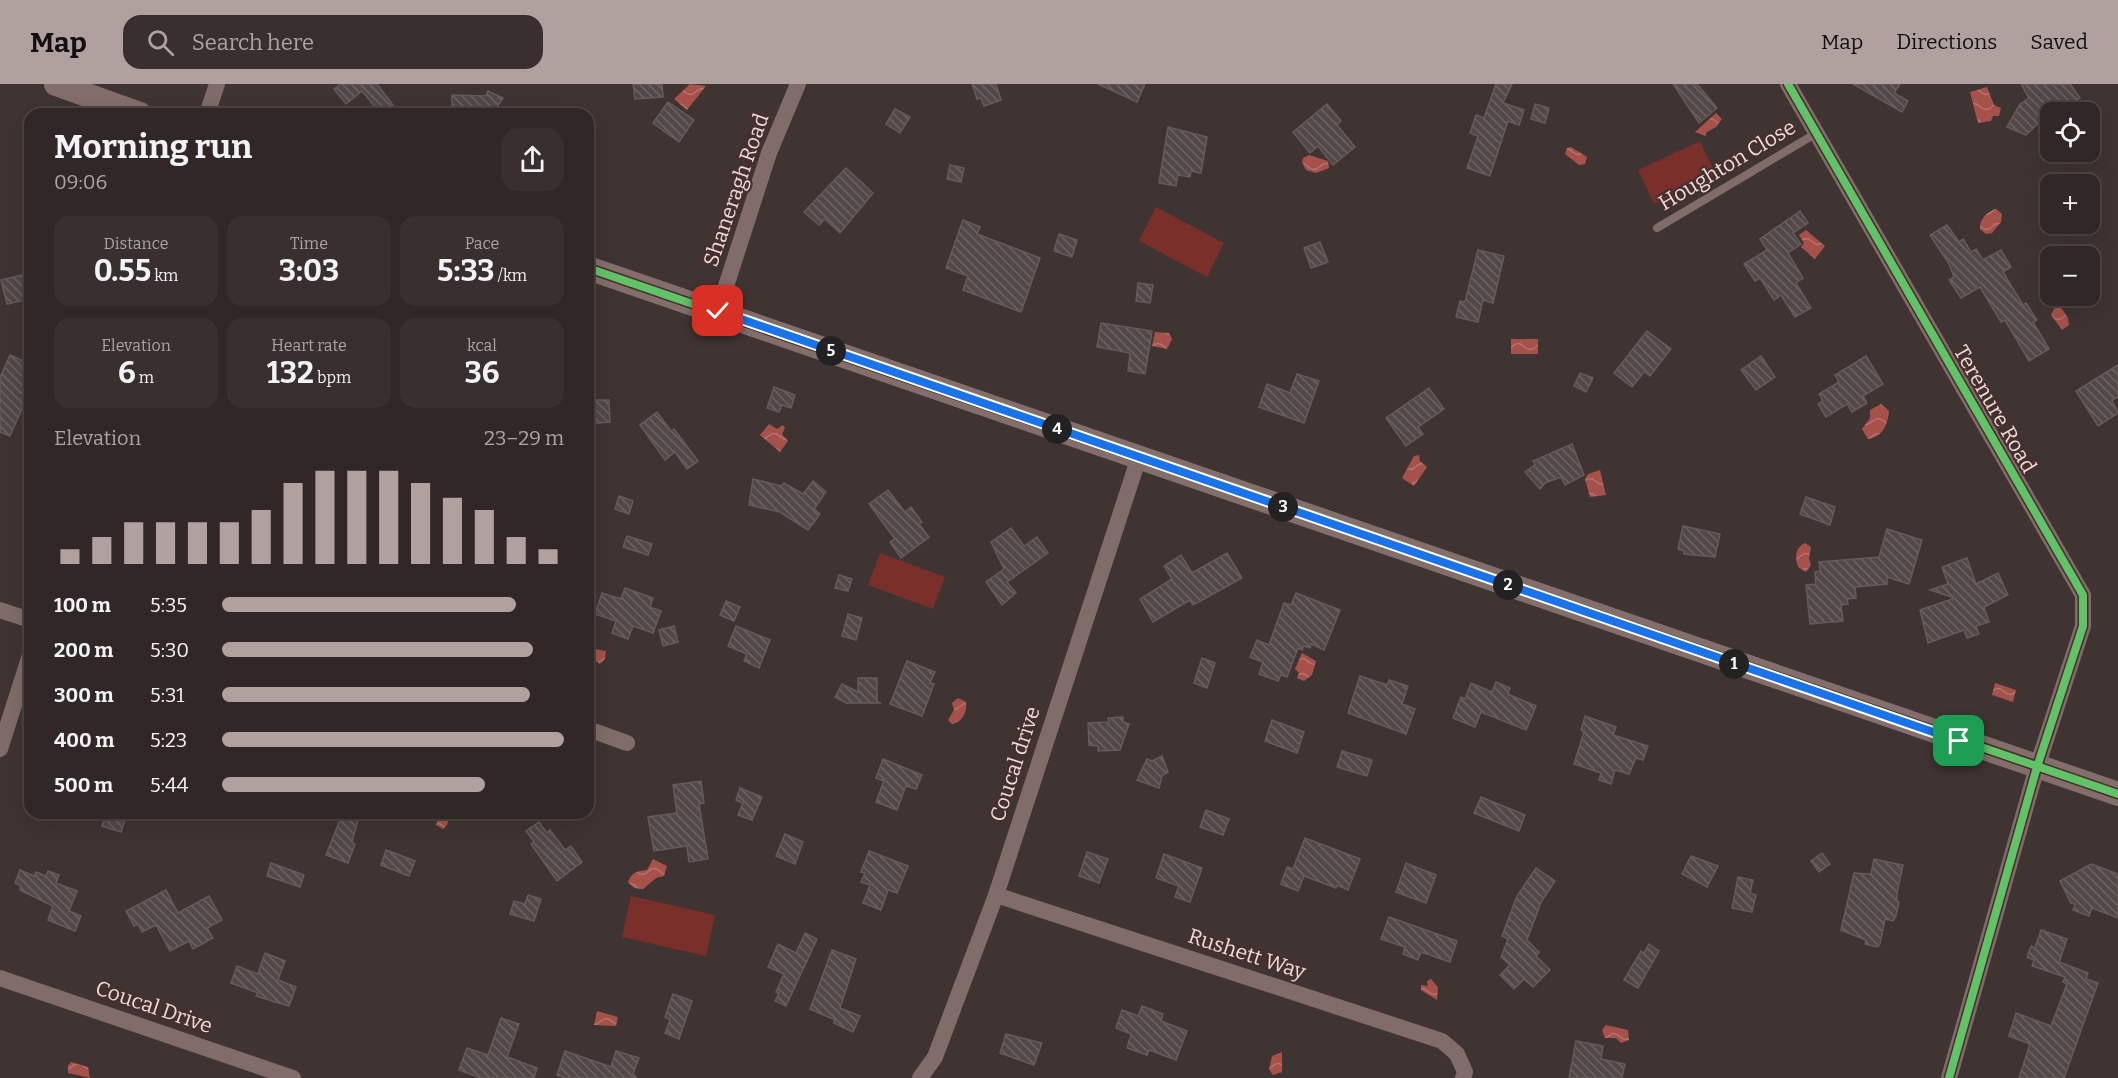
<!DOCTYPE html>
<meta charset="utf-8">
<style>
:root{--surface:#302726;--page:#382f2e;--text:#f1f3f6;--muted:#a8a5a7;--line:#4b4443;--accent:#b0a19f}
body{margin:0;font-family:Bitter,serif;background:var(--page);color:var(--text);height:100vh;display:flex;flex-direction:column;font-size:22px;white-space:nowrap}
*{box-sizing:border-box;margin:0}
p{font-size:20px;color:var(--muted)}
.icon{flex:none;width:33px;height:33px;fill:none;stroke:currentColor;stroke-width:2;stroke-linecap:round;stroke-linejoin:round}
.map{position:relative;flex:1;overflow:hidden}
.panel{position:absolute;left:24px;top:24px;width:570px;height:711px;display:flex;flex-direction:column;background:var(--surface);border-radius:18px;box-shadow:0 6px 24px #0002,0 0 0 2px var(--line)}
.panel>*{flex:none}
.buttons{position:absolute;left:2040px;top:18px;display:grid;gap:12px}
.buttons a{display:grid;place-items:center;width:60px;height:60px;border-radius:12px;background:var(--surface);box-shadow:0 6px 24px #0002,0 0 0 2px var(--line);font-size:30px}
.pin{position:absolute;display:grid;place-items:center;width:51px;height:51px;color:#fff;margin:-26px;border-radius:12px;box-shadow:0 3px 9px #0006}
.km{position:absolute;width:30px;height:30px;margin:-15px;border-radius:50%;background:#222;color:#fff;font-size:16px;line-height:30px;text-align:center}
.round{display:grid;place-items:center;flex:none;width:63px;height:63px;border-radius:18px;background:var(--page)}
.head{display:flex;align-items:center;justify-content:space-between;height:102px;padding:0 30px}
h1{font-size:33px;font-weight:700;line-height:45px}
.metrics{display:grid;grid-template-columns:repeat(3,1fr);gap:9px;height:102px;padding:6px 30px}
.metrics div{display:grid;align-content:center;border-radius:15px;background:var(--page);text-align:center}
.metrics b{font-size:30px;font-weight:700}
.metrics small{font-size:16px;font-weight:400}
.metrics p{font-size:16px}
.chart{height:168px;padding:12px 30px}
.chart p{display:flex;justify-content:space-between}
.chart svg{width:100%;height:108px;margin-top:6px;stroke:var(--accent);stroke-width:6}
ul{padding:0 30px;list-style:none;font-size:20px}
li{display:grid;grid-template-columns:96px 72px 1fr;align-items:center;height:45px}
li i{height:15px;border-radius:8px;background:var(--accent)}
header{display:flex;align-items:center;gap:36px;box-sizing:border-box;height:84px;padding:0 30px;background:var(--accent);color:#111}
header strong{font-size:28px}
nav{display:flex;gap:33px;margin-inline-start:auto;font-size:21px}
.search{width:420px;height:54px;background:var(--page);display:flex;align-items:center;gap:15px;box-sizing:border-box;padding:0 21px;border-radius:18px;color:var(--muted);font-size:22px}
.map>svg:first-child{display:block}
.park{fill:#792f2a}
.water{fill:url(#water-waves)}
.building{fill:url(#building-back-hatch);stroke:#665b59;stroke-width:1.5}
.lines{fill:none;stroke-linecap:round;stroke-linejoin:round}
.lane{stroke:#816c69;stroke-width:8}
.street{stroke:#816c69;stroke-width:16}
.secondary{stroke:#846e6b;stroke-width:24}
.cycleway-casing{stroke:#462f2c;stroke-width:11}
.cycleway{stroke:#61c268;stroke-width:8}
.route-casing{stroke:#fff;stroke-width:12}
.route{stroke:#1a73e8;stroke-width:8}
.labels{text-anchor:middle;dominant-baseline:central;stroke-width:4.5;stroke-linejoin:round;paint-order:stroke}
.street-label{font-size:21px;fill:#ecdcda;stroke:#462f2c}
</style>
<header>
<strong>Map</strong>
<div class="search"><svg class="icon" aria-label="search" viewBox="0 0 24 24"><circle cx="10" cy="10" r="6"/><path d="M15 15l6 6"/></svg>Search here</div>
<nav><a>Map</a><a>Directions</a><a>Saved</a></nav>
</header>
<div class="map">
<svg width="2118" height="994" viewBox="0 0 2118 994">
<defs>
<pattern id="water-waves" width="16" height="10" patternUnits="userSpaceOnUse" patternTransform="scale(1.5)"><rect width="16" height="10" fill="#a6524b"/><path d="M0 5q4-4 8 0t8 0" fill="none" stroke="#b7726d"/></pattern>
<pattern id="building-back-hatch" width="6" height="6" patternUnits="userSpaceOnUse" patternTransform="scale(1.5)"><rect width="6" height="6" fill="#524847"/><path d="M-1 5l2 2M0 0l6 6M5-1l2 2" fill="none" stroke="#6b6261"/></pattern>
</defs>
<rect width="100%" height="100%" fill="#403432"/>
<g class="park">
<path d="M1700 57 1716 91 1654 120 1638 86Z"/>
<path d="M1156 123 1224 159 1207 193 1139 157Z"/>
<path d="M880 469 945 493 933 525 868 501Z"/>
<path d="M631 812 715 831 706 872 622 853Z"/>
</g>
<g class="water">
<path d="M690 0 706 2 687 26 674 15Z"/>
<path d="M1987 3 1994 21 2001 24 1999 32H1993L1991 37 1978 39 1970 8Z"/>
<path d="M1716 29 1722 35 1716 43 1707 48 1705 52 1695 48Z"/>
<path d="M1571 63 1587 73 1585 80 1579 81 1565 70 1567 64Z"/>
<path d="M1309 71 1328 77 1329 84 1316 89 1306 86 1302 78 1303 74Z"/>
<path d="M1996 125 2002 130 2001 138 1992 149 1986 150 1980 145C1979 136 1987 127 1996 125Z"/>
<path d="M1806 146 1825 162 1815 175 1801 163 1804 159 1799 151Z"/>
<path d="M2060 222 2068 234 2069 241 2062 246 2051 231 2055 223Z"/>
<path d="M1155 248 1169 249 1172 255 1167 265 1152 262Z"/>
<rect x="1511" y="255" width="27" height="15"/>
<path d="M1881 320 1889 327C1888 340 1883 353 1868 355L1862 345 1870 334V326Z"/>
<path d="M769 340 777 345 783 341 785 344 782 350 788 357 780 368 760 351Z"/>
<path d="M1419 371 1420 377 1427 383 1414 402 1402 394 1414 372Z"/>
<path d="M1600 386 1606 411 1590 413 1585 395 1588 390Z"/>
<path d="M1805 459 1811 463 1809 474 1811 481 1806 488 1798 483C1795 474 1795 463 1805 459Z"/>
<path d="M588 564 606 567 605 575 600 580 595 576 588 577Z"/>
<path d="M1302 569 1316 577 1312 591 1304 597 1297 594 1299 589 1295 585Z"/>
<path d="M1995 599 2016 606 2013 618 1992 611Z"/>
<path d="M958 614 966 618C967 628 963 638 952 640L948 636 954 626 952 619Z"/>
<path d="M440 729 450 731 447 741 443 745 436 741Z"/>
<path d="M653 775 667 782 664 792 656 794 643 805 634 804 628 798C632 788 637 787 647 786Z"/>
<path d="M1431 895 1438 903 1437 916 1421 906V901L1428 902 1427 897Z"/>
<path d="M597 927 618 933 616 942 594 941Z"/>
<path d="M1606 941 1628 946 1629 956 1621 959 1616 954H1605L1602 946Z"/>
<path d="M1282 968V988L1273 991 1269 985 1272 972Z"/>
<path d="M71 978 88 983 90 994 68 989V982Z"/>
</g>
<g class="building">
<path d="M341 0H377L393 21 381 30 362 7 346 20 334 5Z"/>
<path d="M633 0H662L663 13 635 15Z"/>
<path d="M972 0H996L1001 16 984 22 981 14 977 15Z"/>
<path d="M1098 0H1145L1137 18Z"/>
<path d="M1496 0H1512L1503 19 1524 26 1519 41 1508 37 1490 92 1467 84 1478 52 1470 49 1476 31 1484 34Z"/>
<path d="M1673 0H1697L1717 24 1699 39Z"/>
<path d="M1853 0H1900L1894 9 1908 17 1902 28Z"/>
<path d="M2021 0H2070L2080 14 2060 28H2050L2026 51 2007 43 2020 20 2029 14Z"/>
<path d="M488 7 503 14 492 30H452V11L486 12Z"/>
<path d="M668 18 694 36 679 58 653 39Z"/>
<path d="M1327 20 1341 37 1337 41 1355 63 1333 81 1318 62 1310 69 1293 48Z"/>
<path d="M1535 20 1549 24 1545 39 1531 35Z"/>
<path d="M895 25 910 33 900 49 886 40Z"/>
<path d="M1168 43 1207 53 1201 89 1191 87 1190 93 1178 91 1176 102 1159 99Z"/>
<path d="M950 81 964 84 961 98 947 95Z"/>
<path d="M846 84 873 109 840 149 825 135 819 141 804 128Z"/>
<path d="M1800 127 1808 139 1793 149 1801 160 1788 169 1803 194 1796 199 1811 224 1795 233 1781 211 1774 216 1760 194 1755 197 1744 180 1767 166 1760 155Z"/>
<path d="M963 136 980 143 977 150 1040 174 1021 228 963 206 968 192 946 184Z"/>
<path d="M1947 141 1959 158 1963 155 1971 168 1976 165 1983 176 2001 166 2011 183 2003 188 2023 221 2026 219 2037 236 2033 238 2049 265 2029 277 2005 236 2001 238 1980 203 1961 214 1949 196 1954 193 1949 180 1930 151Z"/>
<path d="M1059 150 1077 156 1072 173 1054 167Z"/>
<path d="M1320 158 1328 178 1311 184 1304 164Z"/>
<path d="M1478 166 1504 172 1493 219 1483 216 1478 238 1456 233 1460 217 1465 218Z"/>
<path d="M30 189V215L7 220 1 196Z"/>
<path d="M1138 199 1153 201 1150 219 1136 217Z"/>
<path d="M1101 239 1152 247 1145 290 1128 287 1130 269 1097 263Z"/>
<path d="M1647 247 1671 265 1650 292 1644 288 1632 303 1614 289Z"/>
<path d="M10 271 30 280V315L27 313 10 352 0 348V294Z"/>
<path d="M1761 272 1775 293 1756 306 1741 286Z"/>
<path d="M1866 272 1883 300 1863 312 1867 319 1852 328 1847 320 1826 333 1818 320 1823 317 1819 310 1839 298 1835 291Z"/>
<path d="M2118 281V313L2112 316 2118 329 2098 342 2076 307Z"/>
<path d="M1580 289 1593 294 1586 308 1574 302Z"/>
<path d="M1297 290 1319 297 1304 339 1259 323 1267 300 1290 309Z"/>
<path d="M774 303 795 311 791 324 782 321 779 328 767 324Z"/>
<path d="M1429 304 1444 325 1418 343 1423 350 1406 362 1386 334Z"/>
<path d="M588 316H609L610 338 588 340Z"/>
<path d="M657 328 671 347 674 345 698 377 687 385 675 368 665 376 640 341Z"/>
<path d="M1572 360 1584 391 1565 401 1561 393 1545 399 1540 405 1525 388 1535 381 1533 377Z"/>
<path d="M753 395 781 402 784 399 803 410 813 397 826 408 814 425 820 430 808 446 780 428 749 421Z"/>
<path d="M888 406 905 428 911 423 922 438 919 440 929 453 901 474 890 458 895 455 869 420Z"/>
<path d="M619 412 633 417 629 430 615 425Z"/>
<path d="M1806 413 1835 423 1830 441 1800 430Z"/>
<path d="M1683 442 1720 450 1715 473 1684 470V467L1678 465Z"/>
<path d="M1011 444 1024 462 1037 453 1048 469 1007 498 1016 509 1002 521 986 498 1004 485 991 458Z"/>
<path d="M1887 445 1922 456 1909 500 1887 493V500L1855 503 1856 514 1847 515 1848 520 1841 521 1843 537 1810 540 1806 501 1816 500 1815 488 1820 487 1819 478 1879 473Z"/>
<path d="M627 452 652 460 648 471 623 463Z"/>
<path d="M1227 469 1242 494 1193 521 1190 516 1153 538 1140 515 1172 495 1164 482 1181 471 1192 489Z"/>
<path d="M1967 474 1976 500 1998 489 2008 511 1984 523 1989 538 1976 542 1979 550 1967 554 1964 546 1928 559 1920 526 1955 514 1930 506 1948 500 1942 483Z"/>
<path d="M839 491 852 495 848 507 835 504Z"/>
<path d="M625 504 653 514 650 523 661 527 653 549 633 542 628 555 612 549 616 537 595 530 602 509 621 515Z"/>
<path d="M1296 509 1340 526 1324 566 1311 560 1310 564 1304 562 1302 566 1298 564 1287 593 1281 591 1278 597 1259 590 1263 578 1250 573 1257 556 1269 561 1284 519 1291 521Z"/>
<path d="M726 517 740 523 734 537 720 531Z"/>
<path d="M848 530 862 534 856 556 842 552Z"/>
<path d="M674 542 678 558 663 562 659 546Z"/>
<path d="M736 542 770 556 759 584 744 577 747 570 728 562Z"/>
<path d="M1202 574 1215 579 1207 604 1194 599Z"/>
<path d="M907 577 935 588 930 599 934 600 922 632 890 620Z"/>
<path d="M1360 592 1387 601 1389 596 1408 602 1402 620 1415 625 1406 650 1348 629Z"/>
<path d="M858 594H877V617L880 619H846L835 613 842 600 858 608Z"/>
<path d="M1496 598 1510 604 1508 610 1536 622 1526 646 1481 628 1475 643 1453 634 1461 613 1465 615 1471 599 1492 608Z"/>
<path d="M1585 632 1616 643 1613 651 1648 662 1643 676 1636 674 1629 690 1615 686 1611 700 1599 696 1601 689 1574 680 1584 648 1581 646Z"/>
<path d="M1123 633V638L1129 640 1120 666 1098 667V662L1089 661 1088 639 1109 638 1108 634Z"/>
<path d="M1272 636 1304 648 1297 669 1265 657Z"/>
<path d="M1342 667 1372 676 1367 692 1337 683Z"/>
<path d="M1162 672 1168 688 1162 692 1159 704 1137 696 1147 675 1152 677Z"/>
<path d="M883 675 922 691 916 705 906 702 897 726 876 718 884 697 876 694Z"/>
<path d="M701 697 704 719 699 720 708 775 689 778 687 762 654 767 648 733 677 729 673 701Z"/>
<path d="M740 704 762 713 752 736 738 731 743 719 736 716Z"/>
<path d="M1481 713 1525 731 1519 747 1474 729Z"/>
<path d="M1206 726 1229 735 1223 751 1200 743Z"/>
<path d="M106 729H127L121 748 102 742Z"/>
<path d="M342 731 358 736 352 758 355 760 348 779 326 771Z"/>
<path d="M539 738 547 749 550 746 565 766 571 762 582 778 557 797 531 760 534 758 526 747Z"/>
<path d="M785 750 803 758 795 780 776 772Z"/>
<path d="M1305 754 1360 775 1348 806 1337 801 1336 804 1304 792 1298 807 1281 800 1287 783 1293 785Z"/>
<path d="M386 766 415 777 409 792 381 781Z"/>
<path d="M869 767 908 782 897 809 888 806 881 826 863 819 870 801 861 798 865 789 861 788Z"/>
<path d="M1087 768 1108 775 1099 799 1079 792Z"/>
<path d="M1822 769 1830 780 1819 788 1811 777Z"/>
<path d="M1164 770 1202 784 1190 818 1175 813 1179 802 1156 794Z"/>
<path d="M1691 772 1718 782 1707 803 1682 790Z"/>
<path d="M1874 775 1903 781 1897 809V818H1899L1896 832 1893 837 1885 835 1880 860 1877 863 1865 860 1866 856 1841 846 1854 789 1871 790Z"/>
<path d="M271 779 304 791 300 803 267 792Z"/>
<path d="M1406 779 1436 791 1426 819 1396 808Z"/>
<path d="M2091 780 2118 790V834L2092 824 2089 832 2073 826 2075 820 2071 819 2060 797Z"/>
<path d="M1536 784 1555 797 1541 818 1527 856 1539 868 1536 872 1550 886 1533 903 1524 895 1514 905 1500 891 1510 881 1501 873 1508 855 1502 852 1517 812Z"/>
<path d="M20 786 34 792 36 788 46 792 48 787 59 791 56 799 77 807 69 827 81 832 75 847 48 836 53 822 20 806 21 802 15 799Z"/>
<path d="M1738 793 1753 796 1750 809 1756 811 1752 828 1732 824Z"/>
<path d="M166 806 178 829 209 812 222 836 207 844 213 854 193 865 189 857 170 867 156 841 142 848 138 840 134 842 126 827Z"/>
<path d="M528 811 541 815 534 837 510 830 514 817 525 820Z"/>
<path d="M1389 833 1457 857 1450 878 1421 868 1418 876 1403 870 1405 863 1381 855Z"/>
<path d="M2041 846 2067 855 2059 878 2088 889 2086 895 2098 899 2064 994H2019L2030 960 2009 952 2016 929 2051 942 2067 900 2063 898 2065 893 2032 882 2034 876 2027 873 2031 862 2035 864Z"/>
<path d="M805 849 817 855 786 922 775 917 779 909 776 908 784 890 768 883 778 860 796 869Z"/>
<path d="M1649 860 1659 867 1638 904 1624 896 1641 867 1644 869Z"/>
<path d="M832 866 856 875 840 924 860 932 853 948 834 939 835 936 810 925Z"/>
<path d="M265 869 285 877 278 896 296 903 289 922 256 912 258 909 231 899 237 882 258 890Z"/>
<path d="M673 910 692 917 679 955 665 949 670 936 665 933Z"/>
<path d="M1142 922 1163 930 1161 937 1187 947 1176 976 1149 966 1147 971 1127 964 1131 950 1116 944 1122 926 1138 932Z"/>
<path d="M501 934 519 940 507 973 537 984 534 994H481L459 986 467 964 488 971Z"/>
<path d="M1006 950 1042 959 1034 981 1000 969Z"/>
<path d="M1576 957 1603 962 1601 975 1625 980 1622 994H1569Z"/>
<path d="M565 967 611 983 616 967 639 974 633 990 637 994H566L557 991Z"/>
</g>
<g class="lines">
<path class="lane" d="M1657 144 1815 50"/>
<g class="street">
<path d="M1788 0 2083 511V542L2037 683 1949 994"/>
<path d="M207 30 217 0"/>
<path d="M718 227 769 69 798 0"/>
<path d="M0 526 30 536"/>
<path d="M588 645 627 659"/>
<path d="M0 665 30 571"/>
<path d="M996 811 1442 957 1457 970 1465 988 1463 994"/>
<path d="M0 894 293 994"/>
<path d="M920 994 935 973 996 811 1139 373"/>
</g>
<g class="secondary">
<path d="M56 0 140 30"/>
<path d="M588 184 2118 710"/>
</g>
<defs>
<g id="cycleway">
<path d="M1788 0 2083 511V542L2037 683 1949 994"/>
<path d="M588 184 2118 710"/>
</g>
</defs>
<use href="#cycleway" class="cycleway-casing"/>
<use href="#cycleway" class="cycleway"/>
</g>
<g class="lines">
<defs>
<path id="route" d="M718 227 1959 657"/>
</defs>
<use href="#route" class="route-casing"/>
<use href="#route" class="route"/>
</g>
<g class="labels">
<g class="street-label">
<text transform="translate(1727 81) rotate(-31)">Houghton Close</text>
<text transform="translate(736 106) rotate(-71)">Shaneragh Road</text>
<text transform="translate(1995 325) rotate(60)">Terenure Road</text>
<text transform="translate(1015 680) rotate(-72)">Coucal drive</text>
<text transform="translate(1247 870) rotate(18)">Rushett Way</text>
<text transform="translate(154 923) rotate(19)">Coucal Drive</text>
</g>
</g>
</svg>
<div class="buttons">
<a><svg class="icon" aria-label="locate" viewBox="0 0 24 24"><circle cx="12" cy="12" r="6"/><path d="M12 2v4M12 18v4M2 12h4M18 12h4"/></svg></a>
<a>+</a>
<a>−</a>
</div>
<div class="pin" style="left:1959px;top:657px;background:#1e9e55"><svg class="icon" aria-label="arrive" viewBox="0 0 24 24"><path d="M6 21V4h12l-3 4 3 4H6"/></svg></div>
<div class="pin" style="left:718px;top:227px;background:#d93025"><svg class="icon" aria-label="check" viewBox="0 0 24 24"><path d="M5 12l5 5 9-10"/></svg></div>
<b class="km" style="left:1734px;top:580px">1</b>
<b class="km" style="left:1508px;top:501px">2</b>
<b class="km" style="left:1283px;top:423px">3</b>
<b class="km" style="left:1057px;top:345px">4</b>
<b class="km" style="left:831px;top:267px">5</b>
<section class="panel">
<div class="head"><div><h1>Morning run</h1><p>09:06</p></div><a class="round"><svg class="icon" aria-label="share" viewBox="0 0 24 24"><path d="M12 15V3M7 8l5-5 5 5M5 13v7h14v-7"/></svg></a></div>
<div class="metrics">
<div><p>Distance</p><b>0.55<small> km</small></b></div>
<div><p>Time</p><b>3:03</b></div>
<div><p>Pace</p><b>5:33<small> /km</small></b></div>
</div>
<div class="metrics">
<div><p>Elevation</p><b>6<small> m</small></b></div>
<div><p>Heart rate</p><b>132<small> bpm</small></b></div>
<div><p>kcal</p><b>36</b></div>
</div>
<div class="chart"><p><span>Elevation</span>23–29 m</p>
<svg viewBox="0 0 160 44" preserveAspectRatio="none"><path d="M5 44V38M15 44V33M25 44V27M35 44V27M45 44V27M55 44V27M65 44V22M75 44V11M85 44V6M95 44V6M105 44V6M115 44V11M125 44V17M135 44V22M145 44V33M155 44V38"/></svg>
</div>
<ul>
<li><b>100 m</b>5:35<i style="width:86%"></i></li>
<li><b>200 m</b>5:30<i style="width:91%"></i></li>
<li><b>300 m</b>5:31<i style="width:90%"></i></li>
<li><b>400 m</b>5:23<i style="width:100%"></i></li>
<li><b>500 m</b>5:44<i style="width:77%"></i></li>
</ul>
</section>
</div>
